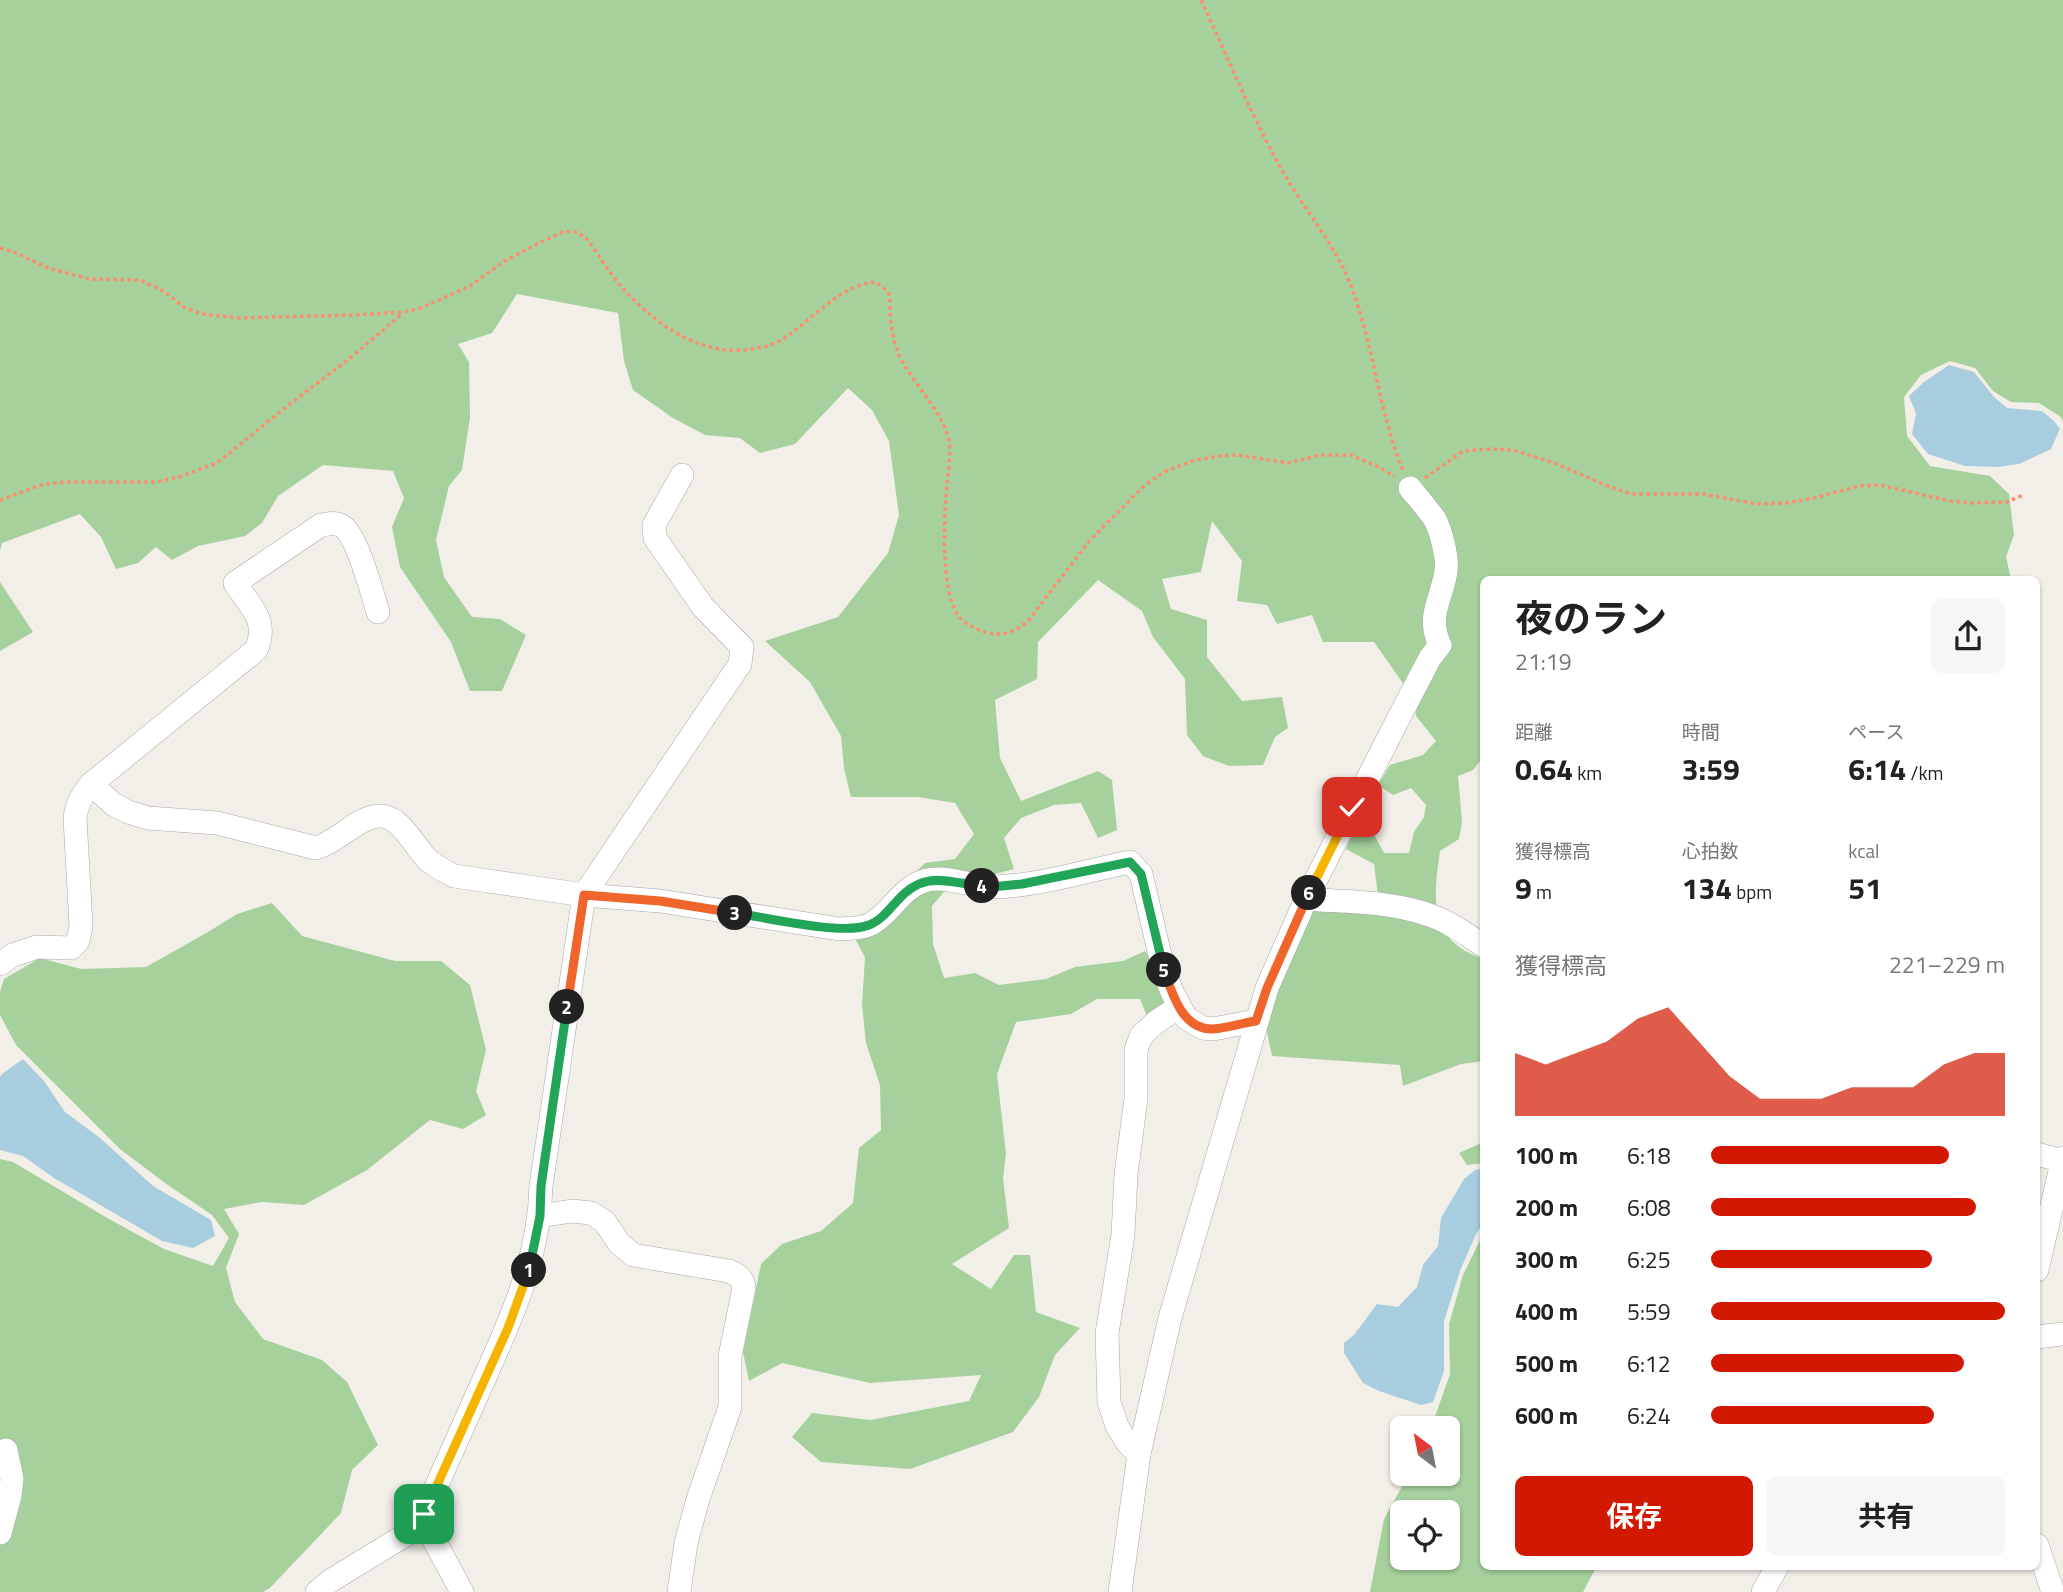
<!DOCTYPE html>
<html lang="ja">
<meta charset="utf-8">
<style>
:root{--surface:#fff;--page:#f6f6f6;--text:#222;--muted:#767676;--accent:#d21800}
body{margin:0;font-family:"Titillium Web","Noto Sans JP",sans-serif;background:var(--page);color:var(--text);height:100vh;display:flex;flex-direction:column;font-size:26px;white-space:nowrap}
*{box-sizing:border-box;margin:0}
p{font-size:23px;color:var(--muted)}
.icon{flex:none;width:38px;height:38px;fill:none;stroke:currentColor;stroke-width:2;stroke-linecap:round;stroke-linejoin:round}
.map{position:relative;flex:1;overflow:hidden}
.details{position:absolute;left:1480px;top:576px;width:560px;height:994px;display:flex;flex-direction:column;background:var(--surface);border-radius:10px;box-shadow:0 2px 5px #0004}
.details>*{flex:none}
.needle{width:46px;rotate:328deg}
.controls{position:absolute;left:1390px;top:1416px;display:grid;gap:14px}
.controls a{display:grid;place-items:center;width:70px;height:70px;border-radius:10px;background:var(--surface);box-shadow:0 2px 5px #0004;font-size:35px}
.pin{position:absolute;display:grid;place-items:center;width:60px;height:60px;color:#fff;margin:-30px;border-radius:14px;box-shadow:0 4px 10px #0006}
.km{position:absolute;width:35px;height:35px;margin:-18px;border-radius:50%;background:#222;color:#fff;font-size:19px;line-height:35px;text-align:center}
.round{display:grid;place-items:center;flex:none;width:74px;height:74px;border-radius:10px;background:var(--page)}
.overview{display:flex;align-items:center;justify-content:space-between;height:119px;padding:0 35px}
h1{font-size:38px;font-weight:700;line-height:52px}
.figures{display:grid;grid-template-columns:repeat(3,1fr);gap:10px;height:119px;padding:7px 35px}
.figures div{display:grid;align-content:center}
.figures b{font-size:30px;font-weight:700}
.figures small{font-size:19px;font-weight:400}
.figures p{font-size:19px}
.chart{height:196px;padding:14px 35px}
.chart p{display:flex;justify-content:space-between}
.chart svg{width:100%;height:126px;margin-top:7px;fill:var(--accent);opacity:.7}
.cta{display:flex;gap:14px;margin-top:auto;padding:14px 35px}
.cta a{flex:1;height:80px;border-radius:10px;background:var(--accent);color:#fff;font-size:28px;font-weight:700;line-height:80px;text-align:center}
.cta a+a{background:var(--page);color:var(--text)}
ul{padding:0 35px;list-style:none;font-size:23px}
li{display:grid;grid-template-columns:112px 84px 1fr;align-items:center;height:52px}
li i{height:18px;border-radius:9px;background:var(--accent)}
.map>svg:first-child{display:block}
.forest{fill:#a6d19c;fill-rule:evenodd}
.water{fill:#a8cddf}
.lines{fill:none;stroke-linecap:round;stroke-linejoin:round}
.minor-casing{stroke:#a8a8a8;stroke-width:24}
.path{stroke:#fc8d6e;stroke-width:3.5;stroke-dasharray:3.5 3.5;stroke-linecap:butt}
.minor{stroke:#fff;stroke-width:23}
.split-1-casing{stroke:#fff;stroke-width:14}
.split-2-casing{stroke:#fff;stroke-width:14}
.split-3-casing{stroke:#fff;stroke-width:14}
.split-4-casing{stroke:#fff;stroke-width:14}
.split-5-casing{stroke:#fff;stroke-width:14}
.split-6-casing{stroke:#fff;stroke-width:14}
.split-7-casing{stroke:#fff;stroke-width:14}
.split-1{stroke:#f5b400;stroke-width:9}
.split-2{stroke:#22a559;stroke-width:9}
.split-3{stroke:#f0652b;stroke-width:9}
.split-4{stroke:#22a559;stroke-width:9}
.split-5{stroke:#22a559;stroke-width:9}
.split-6{stroke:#f0652b;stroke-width:9}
.split-7{stroke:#f5b400;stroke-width:9}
</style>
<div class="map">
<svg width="2063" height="1592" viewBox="0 0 2063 1592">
<rect width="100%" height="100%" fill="#f2efe8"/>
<g class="forest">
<path d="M0 0H2063V422L2061 417 2039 403 2011 402 1993 391 1975 368 1950 361 1921 375 1904 397 1907 436 1930 466 1990 476 2009 494 2014 535 2006 557 2011 579H1484V756L1473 770 1458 776 1462 822 1459 839 1440 851C1433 900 1428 941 1484 959V1061L1461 1064 1403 1086 1400 1065 1272 1056 1266 1027 1272 993 1312 909 1380 912 1374 864 1346 849 1362 812 1384 853H1409L1414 832 1424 817 1426 805 1411 788 1393 795 1378 785 1390 765 1423 755 1436 741 1416 716 1414 699 1374 642H1323L1312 615 1277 624 1267 605 1237 601 1242 561 1212 521 1201 572 1162 579 1171 609 1207 620V657L1242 701 1282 697 1288 728 1275 737 1263 765 1229 766 1203 756 1187 735 1185 679 1153 637 1142 611 1098 580 1038 642 1037 679 995 700 1000 758 1021 801 1098 771 1112 780 1117 830 1098 838 1081 803 1054 805 1021 818 1004 838 1014 869 949 886 932 906 933 944 944 978 975 973 999 985 1046 979 1075 967 1123 961 1145 951 1154 962 1173 1004 1149 1021 1140 999H1097L1071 1014 1016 1022 997 1074 1006 1154 1003 1178 1009 1228 952 1264 991 1289 1014 1255H1030L1036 1312 1080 1328 1055 1355 1039 1397 1013 1432 910 1469 821 1462 792 1437 812 1413 870 1420 969 1401 981 1375 870 1383 782 1363 749 1381 743 1352 761 1264 782 1244 821 1231 853 1203 859 1148 881 1130 880 1085 866 1043 862 1005 865 957 853 935 925 863 955 859 974 834 955 803 918 797H851L844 768 841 736 810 682 765 641 838 617 888 553 899 515 889 441 872 410 848 388 795 444 760 453 740 438 705 435 673 418 633 390 624 361 618 313 517 294 492 333 458 344 469 362 470 417 462 470 449 486 436 540 444 577 472 617 500 619 526 635 502 691H470L451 642 400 567 392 527 404 498 393 471 323 465 278 496 262 523 245 536 198 546 172 560 156 547 138 563 116 569 101 537 80 514 2 543 0 551Z"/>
<path d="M0 582 33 632 0 651Z"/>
<path d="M272 903 302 936 395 961H441L470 985 486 1050 476 1091 486 1115 463 1129 430 1120 367 1170 304 1205 262 1202 224 1209 239 1234 226 1268 235 1302 263 1339 322 1360 347 1382 378 1445 352 1470 341 1513 270 1588 263 1592H0V1159L13 1162 109 1219 164 1249 213 1266 229 1238 212 1215 165 1183 120 1149 16 1045 0 1015V992L4 979 40 958 81 969 146 967 208 932 237 914Z"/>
<path d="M1484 1142V1163L1467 1165 1459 1153Z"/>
<path d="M1484 1232V1566H1597L1583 1592H1370L1384 1519 1409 1474H1447V1428H1431L1450 1374 1449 1324 1463 1275ZM1402 1512H1447V1558H1402Z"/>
</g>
<g class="water">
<path d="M1949 365 1974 372 1994 397 2007 408 2042 411 2054 421 2060 429 2051 449 2019 464 1998 467 1965 466 1928 454 1912 434 1916 414 1909 396 1924 382Z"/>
<path d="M23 1059 44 1081 65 1112 100 1138 153 1186 211 1220 215 1236 193 1248 162 1241 54 1178 23 1156 0 1150V1077L2 1074Z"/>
<path d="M1484 1168V1222L1476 1234 1460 1271 1444 1321V1371L1433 1402 1421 1405 1379 1391 1363 1383 1344 1353V1343L1354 1335 1377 1304 1398 1307 1417 1287 1423 1265 1438 1246 1441 1218 1464 1179 1475 1170Z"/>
</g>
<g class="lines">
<defs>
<g id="minor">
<path d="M91 784 113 804 128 812 148 818 217 823 316 848C337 842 354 821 373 817 398 810 412 843 426 858 434 866 444 871 454 876L584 895 660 901 839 929C849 928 862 929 871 924 891 913 901 888 924 881 943 874 972 887 993 887 1039 886 1085 871 1130 862L1141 874 1163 968 1172 992 1186 1018 1203 1028 1213 1029 1256 1021"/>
<path d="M1306 899C1346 902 1388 901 1426 914 1447 920 1466 934 1484 946"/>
<path d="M0 964 13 955 37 947 71 948 78 941 81 926 75 818C77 803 82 795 91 784L256 650C269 620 251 608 235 583L321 525C328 524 335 522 342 526 357 535 372 593 378 612"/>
<path d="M2037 1154 2062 1161"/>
<path d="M540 1216 572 1211 591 1213 605 1222 619 1243 633 1255 729 1271C738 1275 743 1278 744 1288L730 1356V1407L698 1499 686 1543 679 1592"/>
<path d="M2037 1270 2063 1158"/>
<path d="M2037 1337 2063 1334"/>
<path d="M1139 1454 1127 1442 1117 1426 1109 1402 1107 1333 1123 1235 1126 1174 1136 1099V1050L1141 1036 1156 1022 1179 1007"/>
<path d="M422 1525 424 1514C443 1472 462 1429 481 1386 511 1319 539 1260 541 1186L584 895 740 664 742 647 703 607 655 538 654 525 682 475"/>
<path d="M0 1533 10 1496 12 1479 6 1450"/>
<path d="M2037 1545 2053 1592"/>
<path d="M317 1592 330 1581 422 1525 428 1529 462 1592"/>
<path d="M1120 1592 1139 1454 1170 1318 1267 988 1306 899 1407 702 1430 658 1440 645C1426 616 1442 599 1446 571 1448 559 1441 529 1434 518 1427 508 1418 498 1410 488"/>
<path d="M1763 1592 1777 1566"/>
</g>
</defs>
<use href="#minor" class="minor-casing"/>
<g class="path">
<path d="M1201 0C1228 58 1252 117 1283 172 1304 209 1333 242 1349 281 1374 343 1378 410 1403 470"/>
<path d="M0 248 14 252 48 268 89 279 140 280 165 292 184 307 202 314 239 318 356 315 404 312 421 308 470 286 503 262 539 243 565 231 577 232 586 238C600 256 612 278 628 294 659 326 699 354 745 350 763 348 776 345 790 334 815 316 843 284 876 282L888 292 890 297C890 315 891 338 899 355 912 383 939 406 948 437 952 451 948 469 947 484 944 518 940 588 958 615 962 623 972 626 979 630 998 638 1013 634 1028 621L1090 540 1145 485 1166 471 1192 461 1219 456 1238 455 1288 463 1321 455H1351L1381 468 1394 477"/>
<path d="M1425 478 1463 451 1490 449 1512 450 1552 462 1610 487 1632 494H1704L1756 504 1786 503 1814 498 1859 486 1880 485 1950 501 1973 503 2007 502 2023 495"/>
<path d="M0 500 41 485 64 482H155L179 477 217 463 290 404 349 359 403 313"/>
</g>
<use href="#minor" class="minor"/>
</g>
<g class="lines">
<defs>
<path id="split-1" d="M424 1514 508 1328 529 1270"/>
<path id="split-2" d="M529 1270 540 1216 541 1186 567 1007"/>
<path id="split-3" d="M567 1007 584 895 660 901 735 913"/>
<path id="split-4" d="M735 913C764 917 843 936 869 925 880 921 889 910 897 901 924 870 946 882 982 886"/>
<path id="split-5" d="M982 886 991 887 1022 884 1130 862 1141 874 1164 970"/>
<path id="split-6" d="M1164 970C1172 993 1182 1030 1213 1029 1227 1028 1242 1023 1256 1021L1267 988 1309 893"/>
<path id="split-7" d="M1309 893 1352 807"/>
</defs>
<use href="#split-1" class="split-1-casing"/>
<use href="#split-2" class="split-2-casing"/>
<use href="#split-3" class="split-3-casing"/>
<use href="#split-4" class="split-4-casing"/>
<use href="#split-5" class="split-5-casing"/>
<use href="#split-6" class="split-6-casing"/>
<use href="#split-7" class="split-7-casing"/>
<use href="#split-1" class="split-1"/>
<use href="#split-2" class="split-2"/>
<use href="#split-3" class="split-3"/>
<use href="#split-4" class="split-4"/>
<use href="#split-5" class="split-5"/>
<use href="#split-6" class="split-6"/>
<use href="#split-7" class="split-7"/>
</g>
</svg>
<div class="controls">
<a><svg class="needle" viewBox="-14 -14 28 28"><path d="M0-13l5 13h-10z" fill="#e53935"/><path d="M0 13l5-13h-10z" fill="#767676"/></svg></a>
<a><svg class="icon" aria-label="locate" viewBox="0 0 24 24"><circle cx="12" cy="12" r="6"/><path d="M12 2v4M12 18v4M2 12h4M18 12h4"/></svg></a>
</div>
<div class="pin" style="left:424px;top:1514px;background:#1e9e55"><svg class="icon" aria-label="arrive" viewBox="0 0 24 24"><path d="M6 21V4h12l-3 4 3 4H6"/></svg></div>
<div class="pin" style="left:1352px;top:807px;background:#d93025"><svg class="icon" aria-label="check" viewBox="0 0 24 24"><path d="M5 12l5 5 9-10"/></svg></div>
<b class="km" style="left:529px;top:1270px">1</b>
<b class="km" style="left:567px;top:1007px">2</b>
<b class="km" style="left:735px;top:913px">3</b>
<b class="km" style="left:982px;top:886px">4</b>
<b class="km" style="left:1164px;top:970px">5</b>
<b class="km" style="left:1309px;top:893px">6</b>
<section class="details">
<div class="overview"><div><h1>夜のラン</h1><p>21:19</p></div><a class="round"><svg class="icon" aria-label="share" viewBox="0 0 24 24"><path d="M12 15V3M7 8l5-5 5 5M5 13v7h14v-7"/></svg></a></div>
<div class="figures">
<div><p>距離</p><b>0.64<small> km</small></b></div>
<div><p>時間</p><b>3:59</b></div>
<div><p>ペース</p><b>6:14<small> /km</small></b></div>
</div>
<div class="figures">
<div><p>獲得標高</p><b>9<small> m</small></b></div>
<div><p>心拍数</p><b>134<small> bpm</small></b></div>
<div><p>kcal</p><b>51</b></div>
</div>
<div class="chart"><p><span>獲得標高</span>221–229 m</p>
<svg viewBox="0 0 160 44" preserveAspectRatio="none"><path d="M0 44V22L10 26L20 22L30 18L40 10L50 6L60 18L70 30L80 38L90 38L100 38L110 34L120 34L130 34L140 26L150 22L160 22V44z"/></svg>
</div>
<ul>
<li><b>100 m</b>6:18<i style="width:81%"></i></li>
<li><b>200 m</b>6:08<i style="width:90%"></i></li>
<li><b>300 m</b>6:25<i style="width:75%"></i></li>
<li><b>400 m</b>5:59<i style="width:100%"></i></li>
<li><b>500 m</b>6:12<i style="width:86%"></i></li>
<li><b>600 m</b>6:24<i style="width:76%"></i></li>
</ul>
<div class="cta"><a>保存</a><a>共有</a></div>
</section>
</div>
